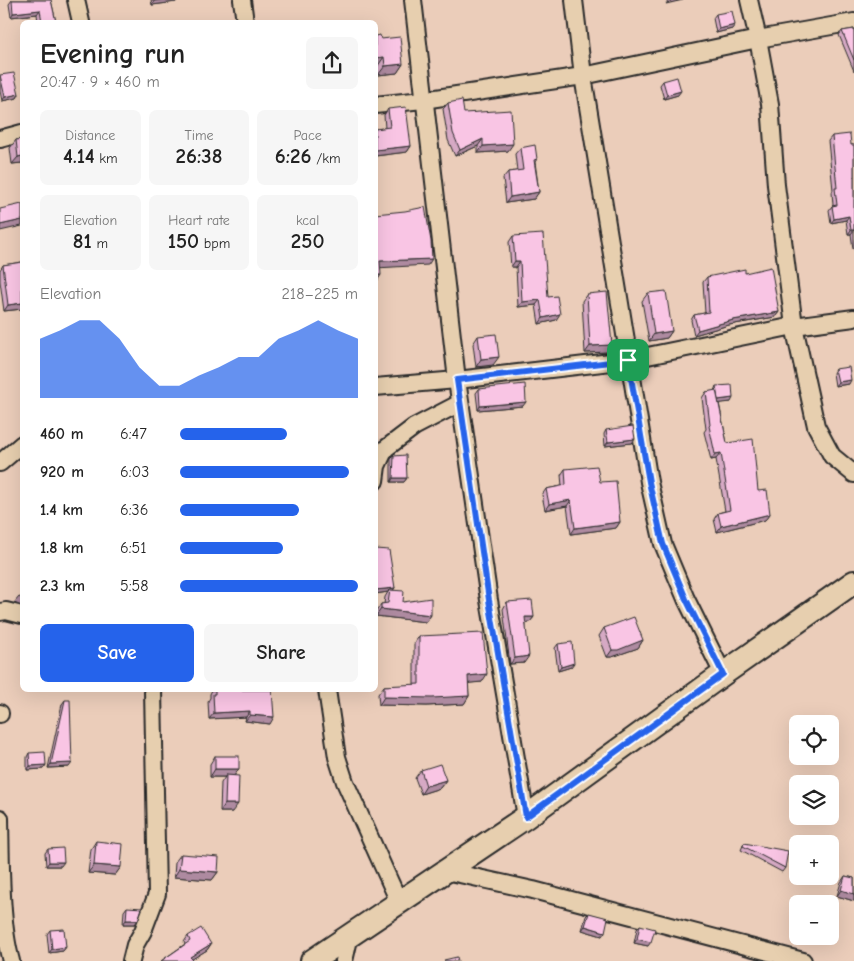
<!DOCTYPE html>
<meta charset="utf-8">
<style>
:root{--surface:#fff;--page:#f6f6f6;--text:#222;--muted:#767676;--accent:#2563eb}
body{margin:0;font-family:"Comic Neue",sans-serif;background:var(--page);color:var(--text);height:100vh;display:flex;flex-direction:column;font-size:19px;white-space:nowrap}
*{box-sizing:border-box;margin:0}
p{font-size:16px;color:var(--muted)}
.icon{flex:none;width:28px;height:28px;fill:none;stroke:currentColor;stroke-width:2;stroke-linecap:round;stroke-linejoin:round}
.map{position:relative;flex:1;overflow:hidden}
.side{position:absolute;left:20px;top:20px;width:358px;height:672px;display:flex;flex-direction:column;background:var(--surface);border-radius:8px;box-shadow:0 5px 20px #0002}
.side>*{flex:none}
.tools{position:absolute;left:789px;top:715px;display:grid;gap:10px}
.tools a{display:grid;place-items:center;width:50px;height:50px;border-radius:8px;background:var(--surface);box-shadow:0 5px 20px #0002;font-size:25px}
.pin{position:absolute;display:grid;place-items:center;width:42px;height:42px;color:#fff;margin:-21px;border-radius:10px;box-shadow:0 2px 8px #0006}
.round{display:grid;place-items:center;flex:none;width:52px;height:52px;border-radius:8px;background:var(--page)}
.headline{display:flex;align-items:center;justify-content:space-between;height:85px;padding:0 20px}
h1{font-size:28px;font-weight:700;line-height:38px}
.stats{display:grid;grid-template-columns:repeat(3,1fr);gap:8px;height:85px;padding:5px 20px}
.stats div{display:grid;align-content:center;border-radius:8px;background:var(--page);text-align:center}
.stats b{font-size:21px;font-weight:700}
.stats small{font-size:14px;font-weight:400}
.stats p{font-size:14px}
.chart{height:140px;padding:10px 20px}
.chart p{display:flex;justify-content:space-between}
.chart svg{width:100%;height:90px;margin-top:5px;fill:var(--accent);opacity:.7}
.cta{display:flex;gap:10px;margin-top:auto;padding:10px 20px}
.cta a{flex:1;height:58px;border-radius:8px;background:var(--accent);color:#fff;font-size:20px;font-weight:700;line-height:58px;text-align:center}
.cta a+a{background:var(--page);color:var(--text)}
ul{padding:0 20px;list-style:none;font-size:16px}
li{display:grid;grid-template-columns:80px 60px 1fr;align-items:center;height:38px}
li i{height:12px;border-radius:6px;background:var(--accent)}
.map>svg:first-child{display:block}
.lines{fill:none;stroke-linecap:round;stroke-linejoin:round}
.minor-casing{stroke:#2b2b2b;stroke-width:20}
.secondary-casing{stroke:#2b2b2b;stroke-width:26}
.minor{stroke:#e7cfaf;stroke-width:16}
.secondary{stroke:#e7cfaf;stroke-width:22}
.wall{fill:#d6a9c4;stroke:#2b2b2b}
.shaded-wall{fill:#ae8aa0;stroke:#2b2b2b}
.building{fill:#f9c5e4;stroke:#2b2b2b}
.route-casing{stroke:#fff;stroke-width:10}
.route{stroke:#2563eb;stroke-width:6}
</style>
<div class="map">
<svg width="854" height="961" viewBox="0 0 854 961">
<rect width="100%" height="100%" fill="#ebcdba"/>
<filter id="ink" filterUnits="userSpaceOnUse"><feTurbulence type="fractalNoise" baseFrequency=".02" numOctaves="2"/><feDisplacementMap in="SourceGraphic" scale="10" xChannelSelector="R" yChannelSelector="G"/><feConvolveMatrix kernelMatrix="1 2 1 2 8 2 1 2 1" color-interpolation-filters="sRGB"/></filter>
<g filter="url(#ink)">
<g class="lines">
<defs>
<g id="minor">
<path d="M76 0 81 22"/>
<path d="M242 0 245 22"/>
<path d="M413 0 457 380 489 600 526 817"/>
<path d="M574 0 583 76 649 482 663 544 686 599 723 674"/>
<path d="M749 0 758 39 770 104 776 185 794 326 816 426 832 456 854 474"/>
<path d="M375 105 423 100 583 76 758 39 854 22"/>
<path d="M0 139 22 133"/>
<path d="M375 387 457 380 628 360 794 326 854 318"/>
<path d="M0 463 22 444"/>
<path d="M375 481 377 466 385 449 414 427 460 403"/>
<path d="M0 612 6 611 22 615"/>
<path d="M327 690 337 757 345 782 399 902"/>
<path d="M0 713V714"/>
<path d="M0 818C1 860 0 923 11 961"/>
<path d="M446 871 533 890 803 961"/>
<path d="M131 961 135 945 143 931 157 894 153 690"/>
<path d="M344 961 350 935"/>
</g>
<path id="secondary" d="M312 961 526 817 723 674 854 582"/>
</defs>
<use href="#minor" class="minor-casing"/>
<use href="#secondary" class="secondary-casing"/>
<use href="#minor" class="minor"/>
<use href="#secondary" class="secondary"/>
</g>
<g class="wall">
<path d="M12 0H51L56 22H38L37 14 11 17 9 4Z"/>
<path d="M151 0H177L176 2 152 5Z"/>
<path d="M716 14 732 29 716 33 713 18Z"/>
<path d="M854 29V71L839 35 842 31Z"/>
<path d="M375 36 381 39 403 64 397 73 378 75 377 67H375Z"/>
<path d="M0 75 19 94 17 98 2 101 0 91Z"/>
<path d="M663 81 678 95 664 99 660 85Z"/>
<path d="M448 103 464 113 508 151 478 153V146L455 156 448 140 443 109Z"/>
<path d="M388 109 411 146 407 152 375 156V129L385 128 384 115Z"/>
<path d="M832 136 851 145H854V249H853L851 234H848L846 220 831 223 829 210 832 206 833 205 832 192 833 190 828 141Z"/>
<path d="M22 139V163L12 164 10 148 16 140Z"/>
<path d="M520 148 537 159 535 162 539 192 534 199 506 203 503 178 508 172 517 171 515 154Z"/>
<path d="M513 236 548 297 556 320 539 324 536 305 518 307 516 267H511L509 242Z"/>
<path d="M22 262V309L4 311 0 281V270L3 265Z"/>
<path d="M745 273 779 312 775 317 729 325 694 335 691 320 694 315 705 313 703 282 707 277Z"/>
<path d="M648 293 672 331 667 338 649 341 642 301Z"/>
<path d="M587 294 607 352 585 353 582 301Z"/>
<path d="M478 336 493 365 476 367 473 344Z"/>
<path d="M835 369 849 384 835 386 833 373Z"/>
<path d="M716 386 731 402 719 403 727 443 758 491 770 514 765 520 717 532 714 519 718 513 725 511 716 459 711 460 704 432 706 429 702 398 706 392 714 391Z"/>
<path d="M479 389 523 406 478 410 476 393Z"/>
<path d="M606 430 635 439 632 443 605 446 604 434Z"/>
<path d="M394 456 407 478 404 482H391V459Z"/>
<path d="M565 469 600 482 620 522 616 528 571 534 567 506 545 510 542 495 546 489 562 486 561 475Z"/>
<path d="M375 549 395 588 393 590 403 602 431 615 426 622 376 616V612L381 604H384L385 597 388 592 375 594Z"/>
<path d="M507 602 534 617 529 623H526L524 663 510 664 503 609Z"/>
<path d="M604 628 643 640 638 648 612 657H607L599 636Z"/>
<path d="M419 636 482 682 468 683 469 696 464 704 427 706 379 705 378 694 384 686 414 685V644Z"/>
<path d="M558 644 571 667 558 671 555 648Z"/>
<path d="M212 690H272L270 724 245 721 246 717 209 719 208 701 210 698V694Z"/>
<path d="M65 700 69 767 48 768 62 704Z"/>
<path d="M798 733V752L791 742Z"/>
<path d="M29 753 46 765 43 769 27 770V757Z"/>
<path d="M215 756 239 769 234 776 232 812H220L221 783 225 777H210V764Z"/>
<path d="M800 756H809L803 760Z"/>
<path d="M421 770 446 780 440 788 421 794 415 778Z"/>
<path d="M96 841 121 867 115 875 88 873 91 849Z"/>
<path d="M744 843 785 868 782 872 741 850Z"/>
<path d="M48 849 61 866H46L45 853Z"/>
<path d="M181 854 218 872 212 880 174 877 175 862Z"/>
<path d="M845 876 854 878V901L837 896 841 882Z"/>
<path d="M127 907 135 924H123L124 911Z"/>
<path d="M589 913 602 936 582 930 586 916Z"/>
<path d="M640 925 648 946 634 943 637 929Z"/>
<path d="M50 930 66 947 63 951 49 953 47 934Z"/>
<path d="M188 936 211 944 207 950 192 959 161 961 185 944 184 942Z"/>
</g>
<g class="shaded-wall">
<path d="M162 0H177L176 2 152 5 154 1Z"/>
<path d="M669 0H683L666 4Z"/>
<path d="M40 10 37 14 11 17 13 13Z"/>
<path d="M735 25 732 29 716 33 719 29Z"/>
<path d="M384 57 377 67H375V58Z"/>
<path d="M403 64 397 73 378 75 385 66Z"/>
<path d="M681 91 678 95 664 99 667 95Z"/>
<path d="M19 94 17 98 2 101 5 97Z"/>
<path d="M483 139 478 146 455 156 460 150Z"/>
<path d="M513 144 508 151 478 153 483 146Z"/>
<path d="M411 146 407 152 375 156V150Z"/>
<path d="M22 156V163L12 164 18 157Z"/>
<path d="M539 192 534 199 506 203 510 197Z"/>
<path d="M849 216 846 220 831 223 834 219Z"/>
<path d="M22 220V226L0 231V225Z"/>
<path d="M851 230H854L851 234H848Z"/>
<path d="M432 259 428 265 376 268 380 261Z"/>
<path d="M515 261H520L516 267H511Z"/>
<path d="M375 275H381L377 281H375Z"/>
<path d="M540 300 536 305 518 307 522 302Z"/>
<path d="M22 303V309L4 311 8 305Z"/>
<path d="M779 312 775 317 729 325 694 335 698 330 733 320Z"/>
<path d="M560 314 556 320 539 324 543 318Z"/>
<path d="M672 331 667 338 649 341 654 334Z"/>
<path d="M612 345 607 352 585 353 590 346Z"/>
<path d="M499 357 493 365 476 367 481 359Z"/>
<path d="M851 380 849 384 835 386 838 382Z"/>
<path d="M733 398 731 402 715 404 718 400Z"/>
<path d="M526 402 523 406 478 410 480 406Z"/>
<path d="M635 439 632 443 605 446 608 442Z"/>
<path d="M721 453 716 459 711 460 715 454Z"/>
<path d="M393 478H407L404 482H391Z"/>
<path d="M571 500 567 506 545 510 549 504Z"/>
<path d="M770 514 765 520 717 532 721 526Z"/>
<path d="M620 522 616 528 571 534 575 528Z"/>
<path d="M395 588 392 592 390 590 388 592 375 594V590Z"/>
<path d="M19 597 22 598V606L14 603Z"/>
<path d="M381 609 431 615 426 622 376 616Z"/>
<path d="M525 617H534L529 623 521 624Z"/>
<path d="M643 640 638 648 612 657H607L612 650Z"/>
<path d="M529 656 524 663 510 664 515 658Z"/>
<path d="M574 663 571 667 558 671 561 667Z"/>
<path d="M487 674 482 682 462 684 468 676Z"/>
<path d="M469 696 464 704 427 706 379 705 384 697Z"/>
<path d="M250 711 246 717 209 719 214 713Z"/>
<path d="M250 715 274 717 270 724 245 721Z"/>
<path d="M72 763 69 767 48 768 51 764Z"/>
<path d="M46 765 43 769 27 770 30 766Z"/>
<path d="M215 769H239L233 777 226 775 225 777H210Z"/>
<path d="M446 780 440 788 421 794 426 786Z"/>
<path d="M225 804H238L232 812H220Z"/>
<path d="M49 862H64L61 866H46Z"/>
<path d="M94 865 121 867 115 875 88 873Z"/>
<path d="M179 869 218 872 212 880 174 877Z"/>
<path d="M841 890 854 894V901L837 896Z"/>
<path d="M126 920H138L135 924H123Z"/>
<path d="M585 926 605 932 602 936 582 930Z"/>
<path d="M637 939 651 942 648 946 634 943Z"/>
<path d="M211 944 207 950 189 961 190 957Z"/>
<path d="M66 947 63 951 49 953 52 949Z"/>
</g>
<g class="building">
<path d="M12 0H51L56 22H42L40 10 13 13Z"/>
<path d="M732 11 735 25 719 29 716 14Z"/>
<path d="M854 29V60L842 31Z"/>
<path d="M380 35 381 39 400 37 403 64 385 66 384 57 375 58V36Z"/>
<path d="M14 73 19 94 5 97 0 75Z"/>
<path d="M677 77 681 91 667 95 663 81Z"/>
<path d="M462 100 464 113 511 110 513 144 483 146V139L460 150 453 133 448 103Z"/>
<path d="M406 107 411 146 375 150V129L390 127 388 109Z"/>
<path d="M850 134 851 145H854V230H851L849 216 834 219 832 206 837 205 835 188H837L832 136Z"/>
<path d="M22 139V156L18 157 16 140Z"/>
<path d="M535 145 537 159 534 160 539 192 510 197 508 172 523 170 520 148Z"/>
<path d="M22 204V220L0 225V209Z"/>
<path d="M425 207 431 241 432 259 380 261 381 275H375V214L405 211Z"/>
<path d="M543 234 548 297 557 296 560 314 543 318 540 300 522 302 520 261H515L513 236Z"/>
<path d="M22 262V303L8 305 3 265Z"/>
<path d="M771 267 779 312 733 320 698 330 694 315 709 312 707 277 745 269V273Z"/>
<path d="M666 291 672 331 654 334 648 293Z"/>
<path d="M607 292 612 345 590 346 587 294Z"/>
<path d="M496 334 499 357 481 359 478 336Z"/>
<path d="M849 367 851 380 838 382 835 369Z"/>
<path d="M525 384 526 402 480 406 479 389Z"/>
<path d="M732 385 733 398 718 400 716 386Z"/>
<path d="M716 390 727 443 753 439 758 491 767 490 770 514 721 526 718 513 730 510 721 453 715 454 709 426 710 425 706 392Z"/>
<path d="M633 426 635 439 608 442 606 430Z"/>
<path d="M406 455 407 478H393L394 456Z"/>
<path d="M597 466 600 482 616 481 620 522 575 528 571 500 549 504 546 489 566 485 565 469Z"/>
<path d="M375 549 389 550 395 588 375 590Z"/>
<path d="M390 590 404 591 403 602 431 598V615L381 609V604L388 603Z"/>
<path d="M532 600 534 617H525L529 656 515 658 507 602Z"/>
<path d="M634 617 643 640 618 650H612L604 628Z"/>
<path d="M483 633 487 674 468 676 469 696 432 698 384 697V686L419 684V636Z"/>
<path d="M572 642 574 663 561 667 558 644Z"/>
<path d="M215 690H272L274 717 250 715V711L214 713 213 694H215Z"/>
<path d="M65 700H70L72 763 51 764Z"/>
<path d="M819 720 821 724H813Z"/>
<path d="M45 752 46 765 30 766 29 753Z"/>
<rect x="215" y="756" width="24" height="13"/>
<path d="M440 764 446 780 426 786 421 770Z"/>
<path d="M226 775 239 776 238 804H225Z"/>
<path d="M96 841 123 844 121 867 94 865Z"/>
<path d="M744 843 788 851 785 868 743 846Z"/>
<path d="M63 848 64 862H49L48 849Z"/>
<path d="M181 854 219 857 218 872 179 869Z"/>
<path d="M845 876 854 878V894L841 890Z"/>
<path d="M127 907 142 908 138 920H126Z"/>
<path d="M589 913 608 918 605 932 585 926Z"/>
<path d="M640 925 655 929 651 942 637 939Z"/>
<path d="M201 928 211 944 190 957 194 961H161L190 941 188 936Z"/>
<path d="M64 929 66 947 52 949 50 930Z"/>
<path d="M457 957 458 961H445L444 960Z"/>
</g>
</g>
<g class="lines" filter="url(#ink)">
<defs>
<path id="route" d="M628 360 649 482 663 544 686 599 723 674 526 817 489 600 457 380Z"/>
</defs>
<use href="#route" class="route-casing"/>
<use href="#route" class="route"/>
</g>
</svg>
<div class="tools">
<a><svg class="icon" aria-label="locate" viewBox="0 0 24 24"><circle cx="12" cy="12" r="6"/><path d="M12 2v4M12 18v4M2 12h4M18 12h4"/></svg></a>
<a><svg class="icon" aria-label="layers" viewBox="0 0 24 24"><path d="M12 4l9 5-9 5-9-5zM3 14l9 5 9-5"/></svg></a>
<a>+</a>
<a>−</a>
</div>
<div class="pin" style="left:628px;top:360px;background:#1e9e55"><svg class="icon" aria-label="arrive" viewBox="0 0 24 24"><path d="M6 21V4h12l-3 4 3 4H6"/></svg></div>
<section class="side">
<div class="headline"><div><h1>Evening run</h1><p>20:47 · 9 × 460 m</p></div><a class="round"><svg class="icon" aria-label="share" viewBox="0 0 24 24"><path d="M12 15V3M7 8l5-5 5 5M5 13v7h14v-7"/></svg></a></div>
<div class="stats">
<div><p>Distance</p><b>4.14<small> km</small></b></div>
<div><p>Time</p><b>26:38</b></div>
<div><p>Pace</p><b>6:26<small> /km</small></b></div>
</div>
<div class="stats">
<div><p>Elevation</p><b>81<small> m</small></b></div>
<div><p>Heart rate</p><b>150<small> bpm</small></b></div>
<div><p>kcal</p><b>250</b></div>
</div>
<div class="chart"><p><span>Elevation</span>218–225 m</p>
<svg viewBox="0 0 160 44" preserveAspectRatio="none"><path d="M0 44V15L10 11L20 6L30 6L40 15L50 29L60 38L70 38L80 33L90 29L100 24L110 24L120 15L130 11L140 6L150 11L160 15V44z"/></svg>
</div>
<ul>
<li><b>460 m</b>6:47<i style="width:60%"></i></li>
<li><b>920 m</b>6:03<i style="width:95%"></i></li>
<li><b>1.4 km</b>6:36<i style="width:67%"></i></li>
<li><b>1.8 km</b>6:51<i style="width:58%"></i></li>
<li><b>2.3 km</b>5:58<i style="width:100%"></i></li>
</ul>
<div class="cta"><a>Save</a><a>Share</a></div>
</section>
</div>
